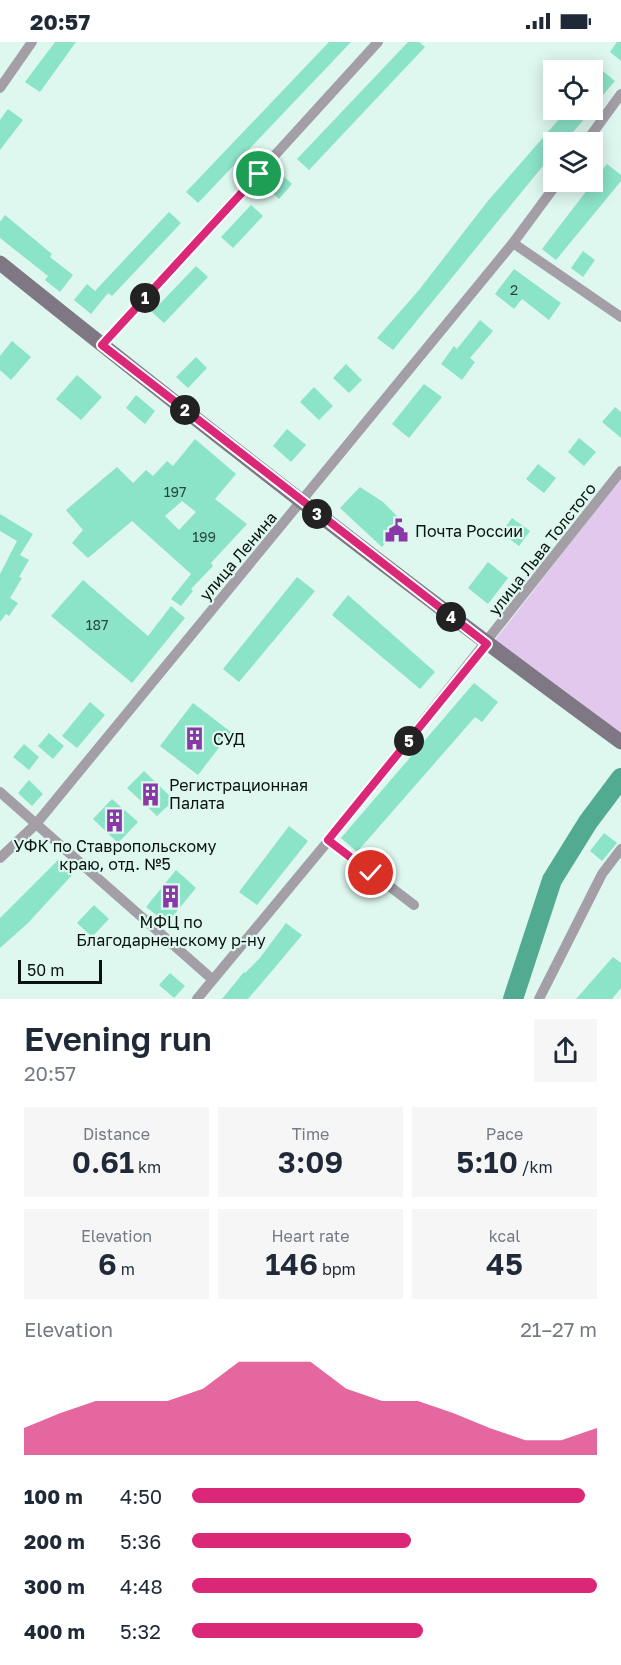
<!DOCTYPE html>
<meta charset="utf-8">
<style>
:root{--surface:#fff;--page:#f6f6f7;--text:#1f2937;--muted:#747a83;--accent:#db2777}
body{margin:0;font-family:"Golos Text",sans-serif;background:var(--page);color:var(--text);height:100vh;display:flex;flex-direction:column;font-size:22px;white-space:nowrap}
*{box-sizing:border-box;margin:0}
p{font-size:20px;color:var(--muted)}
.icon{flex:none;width:33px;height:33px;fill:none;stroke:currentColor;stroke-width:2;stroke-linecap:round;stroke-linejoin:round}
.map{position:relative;height:957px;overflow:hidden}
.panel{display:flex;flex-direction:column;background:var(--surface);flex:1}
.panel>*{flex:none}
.controls{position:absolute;left:543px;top:18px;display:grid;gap:12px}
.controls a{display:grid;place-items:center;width:60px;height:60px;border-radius:0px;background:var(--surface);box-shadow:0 3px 15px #0003;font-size:30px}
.scale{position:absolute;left:18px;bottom:15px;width:84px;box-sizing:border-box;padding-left:6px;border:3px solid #0a1310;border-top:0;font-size:16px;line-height:21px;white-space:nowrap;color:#0a1310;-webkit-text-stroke:4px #def8ef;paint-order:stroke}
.pin{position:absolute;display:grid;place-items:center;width:51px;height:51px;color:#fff;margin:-26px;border:3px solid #fff;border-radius:50%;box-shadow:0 2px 6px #0007}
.km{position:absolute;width:30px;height:30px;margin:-15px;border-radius:50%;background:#222;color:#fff;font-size:16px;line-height:30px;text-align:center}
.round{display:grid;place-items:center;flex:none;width:63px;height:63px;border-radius:0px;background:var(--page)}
.overview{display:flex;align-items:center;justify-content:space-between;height:102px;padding:0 24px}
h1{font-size:33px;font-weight:600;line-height:45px}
.figures{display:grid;grid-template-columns:repeat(3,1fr);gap:9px;height:102px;padding:6px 24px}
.figures div{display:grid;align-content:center;border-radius:0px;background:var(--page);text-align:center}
.figures b{font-size:30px;font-weight:600}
.figures small{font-size:16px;font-weight:400}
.figures p{font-size:16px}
.chart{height:168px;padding:12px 24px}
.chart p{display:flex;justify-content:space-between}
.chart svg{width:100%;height:108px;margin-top:6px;fill:var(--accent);opacity:.7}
ul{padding:0 24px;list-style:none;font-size:20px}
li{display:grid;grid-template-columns:96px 72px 1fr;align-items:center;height:45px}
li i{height:15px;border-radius:8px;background:var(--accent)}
.status{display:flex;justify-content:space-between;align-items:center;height:42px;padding:0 30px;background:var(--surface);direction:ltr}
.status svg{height:16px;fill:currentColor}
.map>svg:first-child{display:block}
.green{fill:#e2c8ed}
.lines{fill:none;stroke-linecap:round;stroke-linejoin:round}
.river{stroke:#52aa91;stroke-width:20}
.building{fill:#8be3c8;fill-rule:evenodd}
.street{stroke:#a49fa7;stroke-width:10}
.secondary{stroke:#7f7783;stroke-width:15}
.route-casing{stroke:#fff;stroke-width:12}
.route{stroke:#db2777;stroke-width:8}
.labels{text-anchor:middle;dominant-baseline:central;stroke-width:4.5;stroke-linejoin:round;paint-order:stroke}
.number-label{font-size:14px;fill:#2a473e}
.poi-label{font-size:16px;fill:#0a1310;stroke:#def8ef;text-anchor:start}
.street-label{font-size:16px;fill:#0a1310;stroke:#def8ef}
</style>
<div class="status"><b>20:57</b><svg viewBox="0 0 49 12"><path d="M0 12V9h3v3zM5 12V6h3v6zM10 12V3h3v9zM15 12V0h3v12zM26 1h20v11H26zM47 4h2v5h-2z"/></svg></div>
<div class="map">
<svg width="621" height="957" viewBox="0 0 621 957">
<rect width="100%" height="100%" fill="#def8ef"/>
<path class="green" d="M621 436V691L492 602Z"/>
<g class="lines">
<path class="river" d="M513 957 552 838 588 780 621 736"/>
</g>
<g class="building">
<path d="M55 0H76L40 50 25 40Z"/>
<path d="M329 0H351L198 161 186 150Z"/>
<path d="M408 0H419L425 5 309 128 297 117Z"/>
<path d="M617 0H621V19L610 10Z"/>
<path d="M599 26 615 39 603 53 592 45V35Z"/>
<path d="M8 67 23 78 0 108V78Z"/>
<path d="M567 68H572L584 77 565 100H554V110L538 130 393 308 377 296 419 248 487 160Z"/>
<path d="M607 122 621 133V139L556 218 542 207Z"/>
<path d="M280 131 292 142 279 157 267 146Z"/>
<path d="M251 163 263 174 233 206 221 195Z"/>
<path d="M169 170 181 181 112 254 108 251 91 272 74 258 87 242 95 249Z"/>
<path d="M5 173 52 212 50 215 73 233 60 250 45 238 48 234 0 196V180Z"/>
<path d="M583 209 595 218 583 235 571 226Z"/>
<path d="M196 224 208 235 164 281 152 270Z"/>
<path d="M514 227 561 261 549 278 522 257 514 267 495 252Z"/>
<path d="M480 278 493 289 470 316 475 320 462 338 441 322 454 304 457 307Z"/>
<path d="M12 299 31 315 11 338 0 328V314Z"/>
<path d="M196 315 207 326 188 346 176 335Z"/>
<path d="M346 322 362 338 349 351 333 336Z"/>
<path d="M77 333 102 355 81 378 56 357Z"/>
<path d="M424 342 442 355 409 396 392 382Z"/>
<path d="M314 345 333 364 319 378 300 360Z"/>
<path d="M136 353 155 369 145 382 126 366Z"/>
<path d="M615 365 621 370V396L602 380Z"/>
<path d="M287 387 306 403 291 420 273 404Z"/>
<path d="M579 396 596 410 584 424 568 410Z"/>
<path d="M195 397 236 432 215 457 247 482 211 521 213 524 191 547 193 549 181 564 171 557 191 532 132 479 88 516 72 501 83 488 66 468 117 425 133 441 146 428 153 434 167 419 173 424ZM182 459 196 470 179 488 165 474Z"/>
<path d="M538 422 556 436 544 451 526 437Z"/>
<path d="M360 445 383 460 402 479 382 505 340 466Z"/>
<path d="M0 472 33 492 20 513 29 518 19 535 22 536 10 556 18 561 9 574 6 572 0 580V532L17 499 0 489Z"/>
<path d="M512 476 530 489 519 504 501 491Z"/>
<path d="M488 520 508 536 488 562 468 546Z"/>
<path d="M297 535 315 549 239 640 223 627Z"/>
<path d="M83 538 148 594 171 564 185 576 132 641 51 574Z"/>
<path d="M348 553 435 630 420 647 332 573Z"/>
<path d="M474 641 498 660 482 680 475 675 357 810 341 796Z"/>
<path d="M90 660 105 673 77 706 62 694Z"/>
<path d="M193 661 231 690 198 733 160 704Z"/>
<path d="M49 691 64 704 53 717 38 704Z"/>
<path d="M24 702 39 715 29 728 13 715Z"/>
<path d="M144 729 174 758 157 774 127 746Z"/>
<path d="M29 738 43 752 32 764 18 751Z"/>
<path d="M112 757 138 780 118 801 93 777Z"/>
<path d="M289 784 308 799 257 863 239 850Z"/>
<path d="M604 791 617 801 602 819 590 809Z"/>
<path d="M58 818 73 832 28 881 0 906V876Z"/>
<path d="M176 828 196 846 167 881 146 865Z"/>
<path d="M94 863 109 877 92 895 77 881Z"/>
<path d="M286 881 302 893 277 923 248 957H222L244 930 245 931 259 917Z"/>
<path d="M613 915 621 921V946L612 957H576Z"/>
<path d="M170 931 185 944 174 956 159 943Z"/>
</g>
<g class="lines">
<g class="street">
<path d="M0 46 32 0"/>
<path d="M586 100 621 52"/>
<path d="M513 201 621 275"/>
<path d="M102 303 378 0"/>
<path d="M0 750 212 937"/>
<path d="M329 798 621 429"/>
<path d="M0 816 36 782 513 201 558 140"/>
<path d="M197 957 329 798 414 863"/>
<path d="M539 957 602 832 621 807"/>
</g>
<path class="secondary" d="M0 221C204 385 410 546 621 700"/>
</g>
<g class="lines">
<defs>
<path id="route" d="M259 132 102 303 487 602 328 798 371 831"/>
</defs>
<use href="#route" class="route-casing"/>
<use href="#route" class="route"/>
</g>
<defs>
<symbol id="civic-bare" viewBox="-9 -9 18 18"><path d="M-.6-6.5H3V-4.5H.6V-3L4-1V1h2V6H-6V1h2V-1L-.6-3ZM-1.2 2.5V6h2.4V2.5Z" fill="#8a38a7" stroke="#def8ef" stroke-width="2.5" paint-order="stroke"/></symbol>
<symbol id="building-bare" viewBox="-9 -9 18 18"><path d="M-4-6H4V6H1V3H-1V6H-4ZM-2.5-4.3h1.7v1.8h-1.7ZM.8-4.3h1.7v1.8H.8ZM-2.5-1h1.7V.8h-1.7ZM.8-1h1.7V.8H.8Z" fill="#8a38a7" stroke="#def8ef" stroke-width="2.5" paint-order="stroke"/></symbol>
</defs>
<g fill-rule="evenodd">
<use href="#civic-bare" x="380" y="472" width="33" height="33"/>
<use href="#building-bare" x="178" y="680" width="33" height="33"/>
<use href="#building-bare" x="134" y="736" width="33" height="33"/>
<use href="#building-bare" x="98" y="762" width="33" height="33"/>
<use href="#building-bare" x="154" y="838" width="33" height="33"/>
</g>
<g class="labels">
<g class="number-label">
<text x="514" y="247">2</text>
<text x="175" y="449">197</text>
<text x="204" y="494">199</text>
<text x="97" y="582">187</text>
</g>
<g class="poi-label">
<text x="415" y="489">Почта России</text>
<text x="213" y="697">СУД</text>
<text x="169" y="743">Регистрационная<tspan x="169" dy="18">Палата</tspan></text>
<text x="115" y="804" text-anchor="middle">УФК по Ставропольскому<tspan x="115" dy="18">краю, отд. №5</tspan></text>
<text x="171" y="880" text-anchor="middle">МФЦ по<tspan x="171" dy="18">Благодарненскому р-ну</tspan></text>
</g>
<g class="street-label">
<text transform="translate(542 507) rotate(-52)">улица Льва Толстого</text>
<text transform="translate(238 514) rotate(-50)">улица Ленина</text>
</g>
</g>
</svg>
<div class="controls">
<a><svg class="icon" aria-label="locate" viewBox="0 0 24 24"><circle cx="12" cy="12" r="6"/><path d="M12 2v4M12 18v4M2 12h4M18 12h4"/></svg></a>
<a><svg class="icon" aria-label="layers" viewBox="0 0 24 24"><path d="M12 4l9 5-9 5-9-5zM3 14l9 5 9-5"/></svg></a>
</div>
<div class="scale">50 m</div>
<div class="pin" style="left:259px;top:132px;background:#1e9e55"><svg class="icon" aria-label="arrive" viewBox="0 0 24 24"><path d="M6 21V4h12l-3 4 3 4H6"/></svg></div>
<div class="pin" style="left:371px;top:831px;background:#d93025"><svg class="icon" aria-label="check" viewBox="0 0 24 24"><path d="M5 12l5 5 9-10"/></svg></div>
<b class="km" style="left:145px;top:256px">1</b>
<b class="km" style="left:185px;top:368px">2</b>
<b class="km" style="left:317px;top:472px">3</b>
<b class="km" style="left:451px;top:575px">4</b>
<b class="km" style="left:409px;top:699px">5</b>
</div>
<section class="panel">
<div class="overview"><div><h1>Evening run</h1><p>20:57</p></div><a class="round"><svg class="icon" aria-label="share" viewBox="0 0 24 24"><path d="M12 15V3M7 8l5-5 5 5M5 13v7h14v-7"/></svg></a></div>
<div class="figures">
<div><p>Distance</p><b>0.61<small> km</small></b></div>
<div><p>Time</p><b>3:09</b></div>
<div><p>Pace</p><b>5:10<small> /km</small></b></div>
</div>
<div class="figures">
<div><p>Elevation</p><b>6<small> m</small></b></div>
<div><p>Heart rate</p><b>146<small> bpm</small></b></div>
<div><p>kcal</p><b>45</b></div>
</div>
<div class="chart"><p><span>Elevation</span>21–27 m</p>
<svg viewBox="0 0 160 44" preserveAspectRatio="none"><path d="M0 44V33L10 27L20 22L30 22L40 22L50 17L60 6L70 6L80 6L90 17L100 22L110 22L120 27L130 33L140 38L150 38L160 33V44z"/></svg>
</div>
<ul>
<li><b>100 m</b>4:50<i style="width:97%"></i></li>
<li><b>200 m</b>5:36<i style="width:54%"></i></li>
<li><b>300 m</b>4:48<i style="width:100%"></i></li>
<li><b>400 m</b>5:32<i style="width:57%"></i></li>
</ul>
</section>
